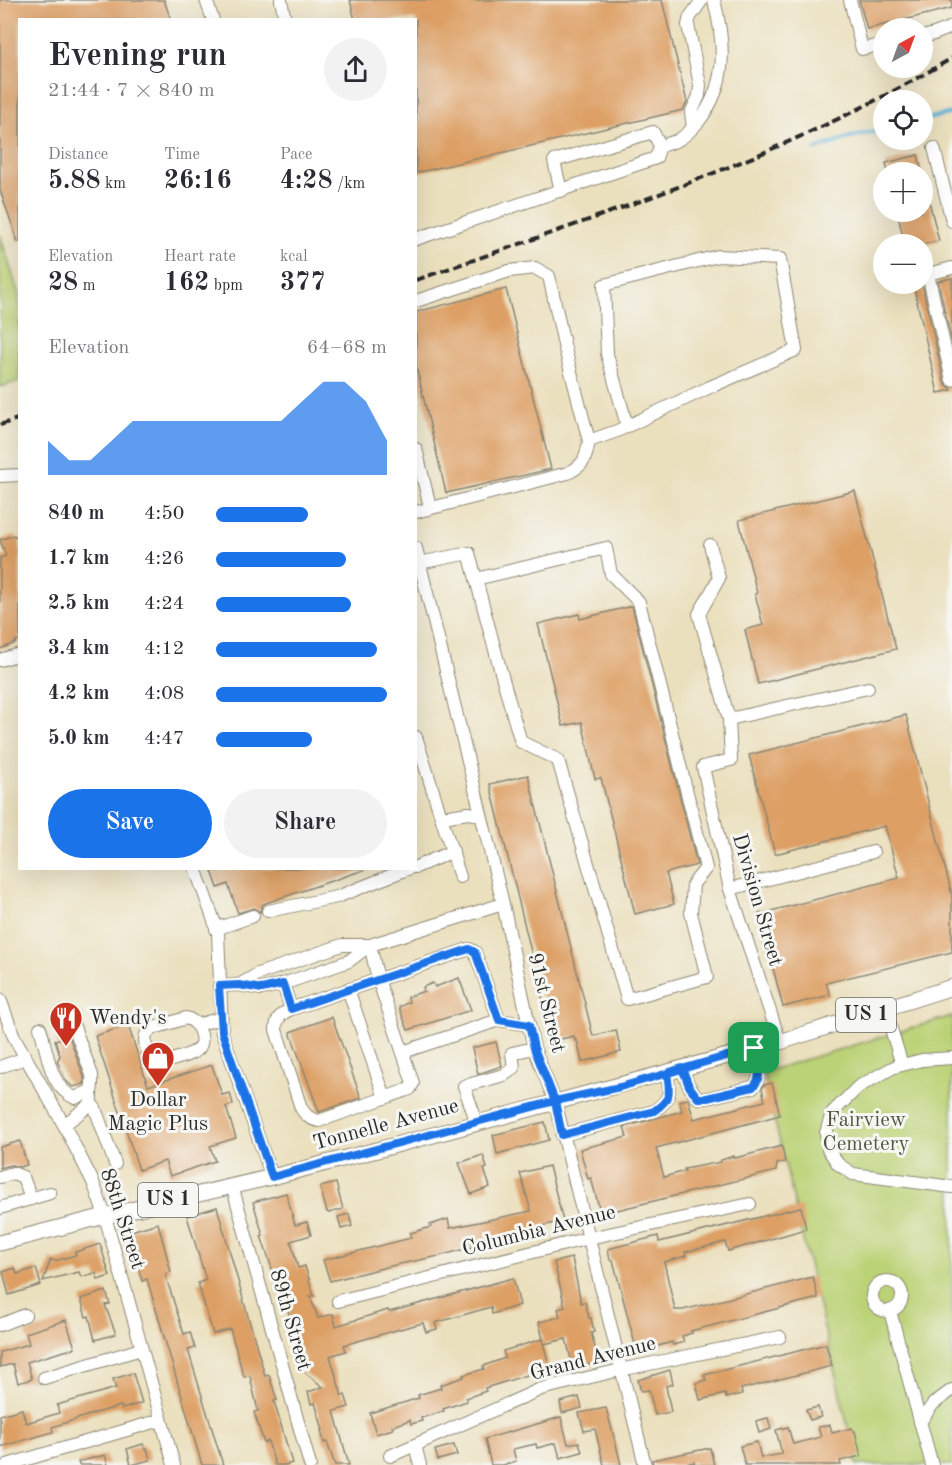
<!DOCTYPE html>
<meta charset="utf-8">
<style>
:root{--surface:#fff;--page:#f2f2f3;--text:#2b2b33;--muted:#7c7c81;--accent:#1a73e8}
body{margin:0;font-family:"Old Standard TT",serif;background:var(--page);color:var(--text);height:100vh;display:flex;flex-direction:column;font-size:22px;white-space:nowrap}
*{box-sizing:border-box;margin:0}
p{font-size:20px;color:var(--muted)}
.icon{flex:none;width:33px;height:33px;fill:none;stroke:currentColor;stroke-width:2;stroke-linecap:round;stroke-linejoin:round}
.map{position:relative;flex:1;overflow:hidden}
.side{position:absolute;left:18px;top:18px;width:399px;height:852px;display:flex;flex-direction:column;background:var(--surface);border-radius:0px;box-shadow:0 6px 24px #0002}
.side>*{flex:none}
.needle{width:39px;rotate:41deg}
.fabs{position:absolute;left:873px;top:18px;display:grid;gap:12px}
.fabs a{display:grid;place-items:center;width:60px;height:60px;border-radius:50%;background:var(--surface);box-shadow:0 6px 24px #0002;font-size:30px}
.pin{position:absolute;display:grid;place-items:center;width:51px;height:51px;color:#fff;margin:-26px;border-radius:12px;box-shadow:0 3px 9px #0006}
.round{display:grid;place-items:center;flex:none;width:63px;height:63px;border-radius:32px;background:var(--page)}
.head{display:flex;align-items:center;justify-content:space-between;height:102px;padding:0 30px}
h1{font-size:33px;font-weight:700;line-height:45px}
.figures{display:grid;grid-template-columns:repeat(3,1fr);gap:9px;height:102px;padding:6px 30px}
.figures div{display:grid;align-content:center}
.figures b{font-size:26px;font-weight:700}
.figures small{font-size:16px;font-weight:400}
.figures p{font-size:16px}
.chart{height:168px;padding:12px 30px}
.chart p{display:flex;justify-content:space-between}
.chart svg{width:100%;height:108px;margin-top:6px;fill:var(--accent);opacity:.7}
.action{display:flex;gap:12px;margin-top:auto;padding:12px 30px}
.action a{flex:1;height:69px;border-radius:36px;background:var(--accent);color:#fff;font-size:24px;font-weight:700;line-height:69px;text-align:center}
.action a+a{background:var(--page);color:var(--text)}
ul{padding:0 30px;list-style:none;font-size:20px}
li{display:grid;grid-template-columns:96px 72px 1fr;align-items:center;height:45px}
li i{height:15px;border-radius:8px;background:var(--accent)}
.map>svg:first-child{display:block}
.green{fill:#bbd276;stroke:#737e50;stroke-width:1.5}
.lines{fill:none;stroke-linecap:round;stroke-linejoin:round}
.stream{stroke:#5db2d9;stroke-width:4}
.building{fill:#dd9f63}
.minor-casing{stroke:#8b8674;stroke-width:14}
.major-casing{stroke:#8b8674;stroke-width:17}
.minor{stroke:#fff;stroke-width:12}
.major{stroke:#fff;stroke-width:15}
.rail{stroke:#2b2b2b;stroke-width:4;stroke-dasharray:9 4.5;stroke-linecap:butt}
.route-casing{stroke:#fff;stroke-width:12}
.route{stroke:#1a73e8;stroke-width:8}
.labels{text-anchor:middle;dominant-baseline:central;stroke-width:6;stroke-linejoin:round;paint-order:stroke}
.shield{fill:#f6f6f2;stroke:#686867;stroke-width:1.5}
.shield-label{font-size:20px;font-weight:bold;fill:#2b2b2b}
.street-label{font-size:21px;fill:#2b2b2b;stroke:#f6f6f2}
.poi-label{font-size:21px;fill:#2b2b2b;stroke:#f6f6f2;text-anchor:start}
.park-label{font-size:21px;fill:#4f553e;stroke:#f6f6f2}
</style>
<div class="map">
<svg width="952" height="1465" viewBox="0 0 952 1465">
<rect width="100%" height="100%" fill="#f6f6f2"/>
<filter id="ink" filterUnits="userSpaceOnUse"><feTurbulence type="fractalNoise" baseFrequency=".0167" numOctaves="2"/><feDisplacementMap in="SourceGraphic" scale="12" xChannelSelector="R" yChannelSelector="G"/><feConvolveMatrix kernelMatrix="1 2 1 2 8 2 1 2 1" color-interpolation-filters="sRGB"/></filter>
<filter id="wash" filterUnits="userSpaceOnUse"><feTurbulence type="fractalNoise" baseFrequency=".008" numOctaves="4" result="noise"/><feDisplacementMap in="SourceGraphic" scale="24" xChannelSelector="R" yChannelSelector="G"/><feGaussianBlur stdDeviation="1.35" result="paint"/><feColorMatrix in="noise" values="0 0 0 0 0 0 0 0 0 0 0 0 0 0 0 0 0 1.4 0 .05"/><feComposite in="paint" operator="in"/></filter>
<g filter="url(#wash)">
<rect width="100%" height="100%" fill="#ebe0be"/>
<g class="green">
<path d="M0 234 19 295V381L0 387Z"/>
<path d="M952 1016V1465H857L763 1072Z"/>
</g>
<g class="lines">
<g class="stream">
<path d="M922 120 952 113"/>
<path d="M816 149 854 136 884 129"/>
</g>
</g>
<g id="blocks">
<g class="building">
<path d="M0 0H164L171 20H20V242H18L0 190Z"/>
<path d="M350 0H662L687 102 683 110 416 173V20H355Z"/>
<path d="M859 0H952V8L867 29Z"/>
<path d="M918 155 922 172H888L886 163Z"/>
<path d="M926 189 939 241 925 244H905L897 212H922V190Z"/>
<path d="M952 278V343L938 281Z"/>
<path d="M913 284H922L944 382 952 390 938 393Z"/>
<path d="M506 289 551 469 446 493 416 366V312Z"/>
<path d="M855 491 896 649 758 684 745 630 763 625 755 594 757 593 739 520Z"/>
<path d="M14 535 20 541V640L15 641 16 643 0 649V558L6 556 0 540Z"/>
<path d="M632 606 697 865 666 873 674 904 635 914 601 778 595 779 582 722 563 726 538 624 579 614 580 619Z"/>
<path d="M906 715 952 895V952L826 983 830 995 783 1007 759 914 899 878 885 826 775 854 749 755Z"/>
<path d="M528 775 593 1036 616 1030 621 1052 582 1062 577 1040 575 1041 574 1036 553 1041 490 784Z"/>
<path d="M211 868H364V870L266 903 262 905 260 912 254 908 238 913 228 884 218 888Z"/>
<path d="M459 978 471 1010 408 1030 399 1007 409 1002 408 997 424 991 423 987 433 983 435 987Z"/>
<path d="M332 1017 361 1098 319 1112 290 1032Z"/>
<path d="M128 1025 148 1086 212 1065 222 1095 230 1093 233 1104 226 1107 236 1138 210 1146 215 1161 170 1176 165 1161 139 1170 95 1036Z"/>
<path d="M69 1036 84 1077V1084L73 1087 66 1081 59 1065 57 1061 60 1056 55 1040Z"/>
<path d="M496 1042 502 1066 478 1074 472 1048Z"/>
<path d="M772 1083 780 1115 656 1148 664 1177 685 1171 684 1169 721 1162V1160L734 1156 735 1158 782 1146 785 1162 777 1164 776 1171 609 1212 608 1209 600 1211 591 1178 588 1179 580 1149 627 1137 624 1127 682 1111 679 1101 688 1099 694 1119 765 1101 762 1089 764 1085Z"/>
<path d="M545 1122 549 1140 497 1154 493 1135Z"/>
<path d="M20 1141 27 1165 20 1167 11 1165 0 1168V1147Z"/>
<path d="M483 1155 487 1168 484 1169 490 1187 471 1194 459 1163Z"/>
<path d="M549 1166 563 1221 534 1228 535 1231 492 1241 491 1238 472 1243 473 1247 439 1256 395 1265 330 1281 323 1260 411 1238 410 1233 431 1227 430 1225 448 1219 450 1228 531 1211 520 1173Z"/>
<path d="M336 1183 343 1209 329 1213 327 1212 320 1187Z"/>
<path d="M286 1193 295 1225 307 1222 311 1235 291 1241 298 1268 305 1266 314 1296H310L318 1318 333 1314 336 1326 388 1310 389 1312 513 1278 520 1305 492 1314 491 1307 435 1323 437 1329 426 1332 423 1323 400 1329 344 1345 346 1351 330 1356 342 1396 345 1395 349 1407 334 1411 349 1465H335L327 1442 324 1443 321 1430H323L315 1403 311 1404 308 1392 323 1387 303 1371 301 1366 306 1364 299 1346H296L292 1323 288 1321 290 1318 286 1303 284 1304 261 1236 263 1235 253 1202Z"/>
<path d="M217 1207 265 1376 269 1375 277 1400 274 1401 292 1463 285 1465H275L268 1441 264 1443 254 1412 258 1411 250 1376 244 1377 230 1329 213 1334 198 1283 206 1280 187 1216Z"/>
<path d="M801 1207 806 1229 728 1251 725 1242 685 1252 686 1256 664 1262 675 1310H683L813 1277 818 1298 691 1331 692 1333 682 1336 684 1342 673 1345 672 1342 637 1352 613 1260H610L608 1249 658 1236 659 1242Z"/>
<path d="M349 1214 352 1226 341 1229 338 1217Z"/>
<path d="M158 1223 171 1272 165 1274 184 1334 190 1332 195 1348 188 1350 223 1465H202L147 1279 142 1281 128 1232Z"/>
<path d="M100 1244 110 1276 98 1280 96 1273 81 1277 79 1272 43 1281 51 1259 54 1261 76 1255 75 1252Z"/>
<path d="M572 1258 581 1303 585 1302 589 1318H591L594 1332 591 1333 599 1362 579 1367 577 1362 572 1363 566 1339 544 1344 539 1322 560 1317 558 1309 565 1307 554 1262Z"/>
<path d="M15 1268 17 1274 36 1268 41 1285 9 1295 3 1272Z"/>
<path d="M106 1291 110 1304 105 1305 116 1334 95 1340 89 1316 86 1317 81 1299Z"/>
<path d="M66 1320 75 1348 27 1362 32 1379 18 1383 13 1364 0 1367V1352L29 1344 26 1333Z"/>
<path d="M542 1339 550 1368 485 1388 486 1391 466 1398 467 1401 443 1409 444 1411 421 1418 422 1421 411 1424 410 1420 392 1426 393 1429 376 1434 370 1413 419 1398 418 1395 441 1388 440 1385 464 1377 463 1375 484 1369 483 1366 505 1358 503 1351Z"/>
<path d="M826 1344 832 1366 741 1389 742 1394 726 1398 725 1394 700 1400 696 1383 706 1380 704 1375Z"/>
<path d="M670 1370 673 1384 666 1386 671 1412 655 1415 649 1390 641 1391 638 1380Z"/>
<path d="M133 1373 142 1403 122 1409 121 1406 99 1412 52 1427 53 1432 0 1447V1415L22 1409 26 1423 59 1413 57 1405 116 1388 113 1379Z"/>
<path d="M579 1397 582 1408 562 1413 560 1402Z"/>
<path d="M818 1407 821 1417 810 1420 806 1410Z"/>
<path d="M606 1408 616 1444 621 1465H604L595 1429 584 1431 579 1413Z"/>
<path d="M561 1417 568 1444 579 1442 582 1452 560 1458 556 1443 537 1448 536 1444 513 1449 516 1461 503 1465H491L485 1439Z"/>
<path d="M768 1418 771 1429 759 1433 756 1421Z"/>
<path d="M830 1425 832 1433 852 1428 853 1431H855L861 1456 840 1461 841 1465H745L740 1446 757 1442 761 1458 782 1454 776 1430 788 1427 793 1444 821 1437 818 1427Z"/>
<path d="M143 1444 145 1449 147 1448 150 1460 131 1465 127 1449Z"/>
<path d="M454 1445 457 1455 438 1460 435 1450Z"/>
<path d="M710 1448 714 1465H695L694 1462 682 1465H653L652 1460Z"/>
<path d="M105 1455 108 1465H79L78 1462Z"/>
</g>
</g>
</g>
<g filter="url(#ink)">
<use href="#blocks" fill-opacity="0" stroke="#8b8674" stroke-width="1.5"/>
<g class="lines">
<defs>
<g id="minor">
<path d="M206 0 213 20"/>
<path d="M281 0 285 20"/>
<path d="M850 0 862 49 884 44"/>
<path d="M922 37 934 34 952 27"/>
<path d="M693 128 691 113 699 96 700 85 688 25 690 17 702 0"/>
<path d="M934 148 952 221"/>
<path d="M561 191 554 161 653 132 660 146"/>
<path d="M416 239 656 158 660 146C666 144 672 143 678 140 686 136 693 128 699 121 728 84 725 44 714 0"/>
<path d="M952 268 928 274 952 380"/>
<path d="M416 301 509 271 535 268 549 276 565 349 589 441 617 431 710 387 796 350 780 259 718 256 604 285 607 354 627 426"/>
<path d="M416 449 430 507"/>
<path d="M0 476 20 475"/>
<path d="M416 512 568 473C585 465 586 458 589 441"/>
<path d="M710 545 719 578 699 614 729 719 731 760 703 767 730 889 780 1042"/>
<path d="M416 548 503 904 534 1048 555 1101 645 1465"/>
<path d="M419 563 469 553C486 616 502 679 521 742L558 760 627 999 707 977 691 913 693 884 706 868 639 602 611 574 606 548 476 579"/>
<path d="M0 660 20 654"/>
<path d="M729 719 868 688"/>
<path d="M416 737 460 877"/>
<path d="M442 817 468 813 481 815"/>
<path d="M416 867 453 851"/>
<path d="M195 868 218 932 222 1033 272 1177"/>
<path d="M730 889 873 852"/>
<path d="M268 911 337 897 410 868"/>
<path d="M216 929 253 916"/>
<path d="M370 945 378 979 413 1083 410 1089 319 1121C310 1119 306 1116 301 1108L276 1030C276 1018 281 1014 291 1009L469 949 475 952 499 1020"/>
<path d="M283 984 291 1009"/>
<path d="M239 985 258 974 342 945H370L503 904"/>
<path d="M219 986 239 985 262 989 283 984 349 961 370 945"/>
<path d="M348 989 385 1098"/>
<path d="M0 999 14 1037 64 1125 93 1182 105 1216 174 1465"/>
<path d="M885 1009 902 1065"/>
<path d="M186 1018C196 1021 198 1026 201 1035 202 1040 202 1044 199 1048 195 1054 161 1065 155 1061 149 1058 148 1052 146 1046 144 1038 145 1034 151 1029Z"/>
<path d="M197 1025 221 1018"/>
<path d="M40 1028C48 1052 49 1087 75 1098L90 1091"/>
<path d="M403 1052 499 1020 529 1025"/>
<path d="M952 1058 922 1060 894 1067 858 1087 832 1113 826 1133 828 1149 838 1164 853 1174 952 1187"/>
<path d="M0 1067 25 1058"/>
<path d="M682 1068 689 1086 698 1098H707L753 1087C764 1077 757 1061 755 1048"/>
<path d="M91 1104 95 1108 115 1164"/>
<path d="M477 1123 464 1086 504 1075 514 1068 512 1053 534 1048"/>
<path d="M64 1125 91 1104C90 1092 93 1086 92 1075L70 1016"/>
<path d="M562 1135 654 1111C672 1098 670 1094 667 1073"/>
<path d="M0 1177 13 1173 23 1177 31 1199"/>
<path d="M232 1185 310 1465"/>
<path d="M0 1208 50 1193"/>
<circle cx="887" cy="1296" r="15"/>
<path d="M338 1301 589 1238 750 1204"/>
<path d="M890 1311 932 1465"/>
<path d="M0 1325 25 1315"/>
<path d="M44 1378 141 1349"/>
<path d="M920 1422 933 1404 952 1390"/>
<path d="M418 1444 416 1449 420 1465"/>
<path d="M390 1456 541 1389 620 1370 780 1337"/>
<path d="M7 1465 161 1420"/>
</g>
<path id="major" d="M0 1243 105 1216 272 1177 381 1149 780 1042 952 987"/>
</defs>
<use href="#minor" class="minor-casing"/>
<use href="#major" class="major-casing"/>
<use href="#minor" class="minor"/>
<use href="#major" class="major"/>
<g class="rail">
<path d="M416 280C598 216 785 158 952 58"/>
<path d="M0 425 20 418"/>
</g>
</g>
</g>
<g class="lines" filter="url(#ink)">
<defs>
<path id="route" d="M754 1048 620 1087 555 1101 272 1177 222 1032 219 986 239 985 262 989 283 984 291 1009 469 949 475 952 499 1020 529 1025 534 1048 555 1101 562 1135 654 1111C672 1098 670 1094 667 1073L682 1068 689 1086 698 1098H707L753 1087C764 1077 757 1061 754 1048"/>
</defs>
<use href="#route" class="route-casing"/>
<use href="#route" class="route"/>
</g>
<defs>
<symbol id="restaurant-pin" viewBox="-11 -11 22 30"><path d="M0 17L-7.5 6A9.5 9.5 0 1 1 7.5 6Z" fill="#c8321e" stroke="#f6f6f2"/><path d="M-5-6h1v4h1v-4h1v4h1v-4h1v5L-1.5 .5V6h-2V.5L-5-1ZM5-6V6H3V1.5H1.5Q1.5-4 5-6Z" fill="#fff"/></symbol>
<symbol id="shop-pin" viewBox="-11 -11 22 30"><path d="M0 17L-7.5 6A9.5 9.5 0 1 1 7.5 6Z" fill="#c8321e" stroke="#f6f6f2"/><path d="M-5-2.5h2.3a2.7 3.5 0 0 1 5.4 0H5L5.5 6h-11ZM-1.5-2.5h3a1.5 2.3 0 0 0-3 0Z" fill="#fff"/></symbol>
</defs>
<g fill-rule="evenodd">
<use href="#restaurant-pin" x="47" y="999" width="38" height="52"/>
<use href="#shop-pin" x="139" y="1039" width="38" height="52"/>
</g>
<g class="labels">
<g class="shield">
<rect x="836" y="998" width="60" height="34" rx="4.5"/>
<rect x="138" y="1183" width="60" height="34" rx="4.5"/>
</g>
<g class="shield-label">
<text x="866" y="1015">US 1</text>
<text x="168" y="1200">US 1</text>
</g>
<g class="street-label">
<text transform="translate(757 900) rotate(74)">Division Street</text>
<text transform="translate(546 1003) rotate(76)">91st Street</text>
<text transform="translate(386 1125) rotate(-15)">Tonnelle Avenue</text>
<text transform="translate(122 1219) rotate(72)">88th Street</text>
<text transform="translate(539 1231) rotate(-14)">Columbia Avenue</text>
<text transform="translate(290 1320) rotate(74)">89th Street</text>
<text transform="translate(593 1359) rotate(-14)">Grand Avenue</text>
</g>
<g class="poi-label">
<text x="89" y="1018">Wendy's</text>
<text x="158" y="1100" text-anchor="middle">Dollar<tspan x="158" dy="24">Magic Plus</tspan></text>
</g>
<g class="park-label">
<text x="866" y="1120">Fairview<tspan x="866" dy="24">Cemetery</tspan></text>
</g>
</g>
</svg>
<div class="fabs">
<a><svg class="needle" viewBox="-14 -14 28 28"><path d="M0-13l5 13h-10z" fill="#e53935"/><path d="M0 13l5-13h-10z" fill="#7c7c81"/></svg></a>
<a><svg class="icon" aria-label="locate" viewBox="0 0 24 24"><circle cx="12" cy="12" r="6"/><path d="M12 2v4M12 18v4M2 12h4M18 12h4"/></svg></a>
<a>+</a>
<a>−</a>
</div>
<div class="pin" style="left:754px;top:1048px;background:#1e9e55"><svg class="icon" aria-label="arrive" viewBox="0 0 24 24"><path d="M6 21V4h12l-3 4 3 4H6"/></svg></div>
<section class="side">
<div class="head"><div><h1>Evening run</h1><p>21:44 · 7 × 840 m</p></div><a class="round"><svg class="icon" aria-label="share" viewBox="0 0 24 24"><path d="M12 15V3M7 8l5-5 5 5M5 13v7h14v-7"/></svg></a></div>
<div class="figures">
<div><p>Distance</p><b>5.88<small> km</small></b></div>
<div><p>Time</p><b>26:16</b></div>
<div><p>Pace</p><b>4:28<small> /km</small></b></div>
</div>
<div class="figures">
<div><p>Elevation</p><b>28<small> m</small></b></div>
<div><p>Heart rate</p><b>162<small> bpm</small></b></div>
<div><p>kcal</p><b>377</b></div>
</div>
<div class="chart"><p><span>Elevation</span>64–68 m</p>
<svg viewBox="0 0 160 44" preserveAspectRatio="none"><path d="M0 44V30L10 38L20 38L30 30L40 22L50 22L60 22L70 22L80 22L90 22L100 22L110 22L120 14L130 6L140 6L150 14L160 30V44z"/></svg>
</div>
<ul>
<li><b>840 m</b>4:50<i style="width:54%"></i></li>
<li><b>1.7 km</b>4:26<i style="width:76%"></i></li>
<li><b>2.5 km</b>4:24<i style="width:79%"></i></li>
<li><b>3.4 km</b>4:12<i style="width:94%"></i></li>
<li><b>4.2 km</b>4:08<i style="width:100%"></i></li>
<li><b>5.0 km</b>4:47<i style="width:56%"></i></li>
</ul>
<div class="action"><a>Save</a><a>Share</a></div>
</section>
</div>
